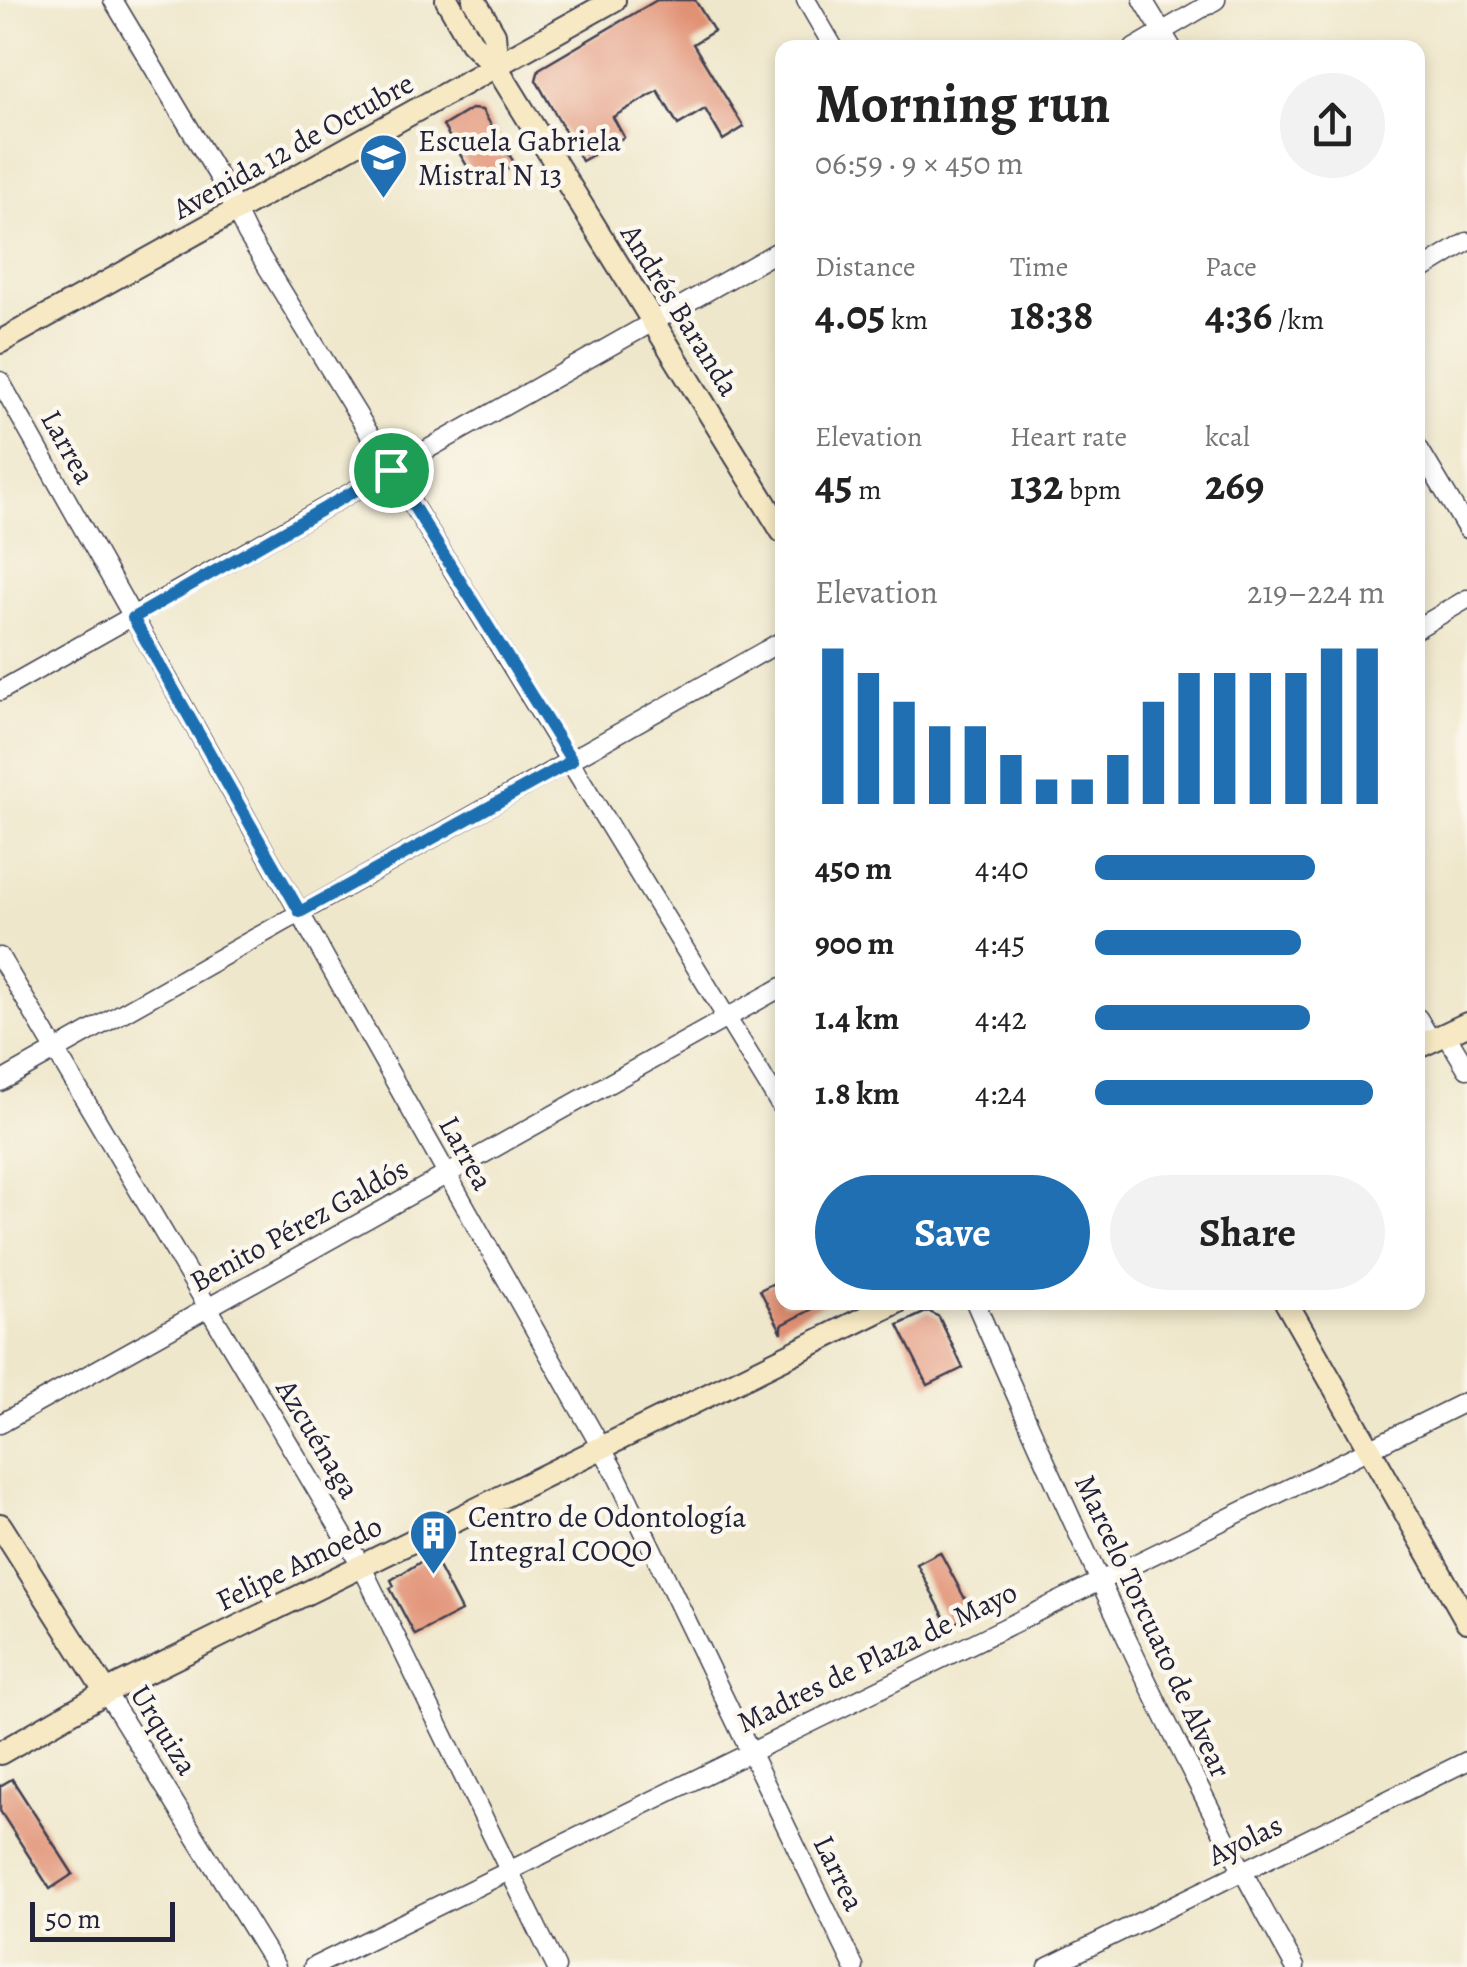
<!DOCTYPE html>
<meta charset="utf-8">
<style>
:root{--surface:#fff;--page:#f2f2f2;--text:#222;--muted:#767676;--accent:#1f6fb2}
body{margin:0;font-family:Alegreya,serif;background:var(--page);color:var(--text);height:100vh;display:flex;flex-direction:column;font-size:38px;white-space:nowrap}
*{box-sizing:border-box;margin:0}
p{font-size:32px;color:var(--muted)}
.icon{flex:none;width:55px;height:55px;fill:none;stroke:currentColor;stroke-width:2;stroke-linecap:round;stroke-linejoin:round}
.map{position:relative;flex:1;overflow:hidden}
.panel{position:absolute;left:775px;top:40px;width:650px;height:1270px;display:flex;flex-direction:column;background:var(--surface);border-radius:20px;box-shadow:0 5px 15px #0003}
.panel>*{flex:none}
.scale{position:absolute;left:30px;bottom:25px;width:145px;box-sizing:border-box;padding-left:10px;border:5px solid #22223b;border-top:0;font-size:28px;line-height:35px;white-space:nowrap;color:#22223b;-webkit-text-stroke:8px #fbf7ec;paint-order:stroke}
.pin{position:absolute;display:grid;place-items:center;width:85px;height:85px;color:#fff;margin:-42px;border:5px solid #fff;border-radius:50%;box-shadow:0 2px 10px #0007}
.round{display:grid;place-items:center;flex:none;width:105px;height:105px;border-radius:52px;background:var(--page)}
.overview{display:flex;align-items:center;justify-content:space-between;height:170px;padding:0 40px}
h1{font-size:55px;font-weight:600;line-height:75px}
.figures{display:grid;grid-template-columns:repeat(3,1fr);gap:15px;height:170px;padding:10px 40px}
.figures div{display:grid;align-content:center}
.figures b{font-size:42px;font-weight:600}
.figures small{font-size:28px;font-weight:400}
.figures p{font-size:28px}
.chart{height:280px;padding:20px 40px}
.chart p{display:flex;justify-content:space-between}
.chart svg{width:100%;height:180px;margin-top:10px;stroke:var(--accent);stroke-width:6}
.action{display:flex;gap:20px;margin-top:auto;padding:20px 40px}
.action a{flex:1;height:115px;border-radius:60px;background:var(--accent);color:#fff;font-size:40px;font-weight:600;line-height:115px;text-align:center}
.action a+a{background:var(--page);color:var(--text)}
ul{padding:0 40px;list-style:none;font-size:32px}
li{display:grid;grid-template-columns:160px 120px 1fr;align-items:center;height:75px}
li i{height:25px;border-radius:12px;background:var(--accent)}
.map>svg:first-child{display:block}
.building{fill:#e19073}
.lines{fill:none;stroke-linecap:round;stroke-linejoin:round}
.street-casing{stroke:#414051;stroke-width:21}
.secondary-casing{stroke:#414051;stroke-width:26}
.street{stroke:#fff;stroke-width:18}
.secondary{stroke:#f6e9c3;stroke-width:22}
.route-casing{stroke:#fff;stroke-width:20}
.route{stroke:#1f6fb2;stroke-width:12}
.labels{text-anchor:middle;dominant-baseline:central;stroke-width:9;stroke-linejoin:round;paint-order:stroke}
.poi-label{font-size:30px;fill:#22223b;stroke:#fbf7ec;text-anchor:start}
.street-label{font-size:30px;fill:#22223b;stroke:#fbf7ec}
</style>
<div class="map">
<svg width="1467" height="1967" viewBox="0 0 1467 1967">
<rect width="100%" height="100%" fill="#fbf7ec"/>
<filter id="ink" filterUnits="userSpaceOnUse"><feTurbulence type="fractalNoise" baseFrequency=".01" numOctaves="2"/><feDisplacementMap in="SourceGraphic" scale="20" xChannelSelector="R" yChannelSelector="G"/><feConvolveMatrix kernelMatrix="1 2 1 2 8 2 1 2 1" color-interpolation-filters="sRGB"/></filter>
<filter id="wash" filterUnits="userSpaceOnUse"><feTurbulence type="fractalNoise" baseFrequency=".0048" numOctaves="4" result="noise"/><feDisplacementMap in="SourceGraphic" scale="40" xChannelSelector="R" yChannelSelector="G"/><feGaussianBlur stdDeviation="2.25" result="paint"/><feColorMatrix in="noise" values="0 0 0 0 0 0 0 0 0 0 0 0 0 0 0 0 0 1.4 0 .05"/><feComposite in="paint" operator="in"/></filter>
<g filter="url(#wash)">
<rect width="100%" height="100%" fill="#efe7cb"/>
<g id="blocks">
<g class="building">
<path d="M657 0H695L714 31 693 44 744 127 723 140 705 109 678 125 658 91 613 117 624 137 582 161 536 80 539 69Z"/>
<path d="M471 109 482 110 515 164 479 186 443 126Z"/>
<path d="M782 1279V1302H826L782 1325V1333L760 1290Z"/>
<path d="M928 1311 939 1317 963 1368 928 1385 898 1325Z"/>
<path d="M940 1552 973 1614 949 1626 917 1564Z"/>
<path d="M432 1555 461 1611 415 1635 390 1588 394 1586 391 1580Z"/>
<path d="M12 1779 73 1874 50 1889 0 1811V1786Z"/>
</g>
</g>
</g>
<g filter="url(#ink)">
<use href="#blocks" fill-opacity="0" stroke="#414051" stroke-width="2.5"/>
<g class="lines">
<defs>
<g id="street">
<path d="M113 0 223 184 247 234 782 1108"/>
<path d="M806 0 834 48"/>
<path d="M1143 0 1172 48"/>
<path d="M1134 48 1216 0"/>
<path d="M1418 272 1467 242"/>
<path d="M0 381 615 1472 854 1967"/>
<path d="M1418 447 1467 529"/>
<path d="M1418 628 1467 599"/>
<path d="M0 691 782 249"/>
<path d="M0 957 361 1565 556 1967"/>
<path d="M1418 1018 1431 1040"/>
<path d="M1446 1034 1467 1069"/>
<path d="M0 1082 782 641"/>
<path d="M975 1302C1074 1528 1174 1752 1295 1967"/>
<path d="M0 1424 782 987"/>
<path d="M106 1692 276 1967"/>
<path d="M313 1967 1467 1401"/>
<path d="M1048 1967 1467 1761"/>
</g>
<g id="secondary">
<path d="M447 0 471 42 497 68 782 531"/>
<path d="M474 0 494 34 497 68"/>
<path d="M0 342 614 0"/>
<path d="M1418 1047 1467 1024"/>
<path d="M1286 1302 1467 1621"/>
<path d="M0 1525 106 1692"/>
<path d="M0 1753 106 1692 897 1302"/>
</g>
</defs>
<use href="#street" class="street-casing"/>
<use href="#secondary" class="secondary-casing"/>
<use href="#street" class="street"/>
<use href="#secondary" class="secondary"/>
</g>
</g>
<g class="lines" filter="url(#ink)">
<defs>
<path id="route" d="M391 470 572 761 300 912 133 618Z"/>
</defs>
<use href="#route" class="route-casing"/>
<use href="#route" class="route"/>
</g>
<defs>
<symbol id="school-pin" viewBox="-11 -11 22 30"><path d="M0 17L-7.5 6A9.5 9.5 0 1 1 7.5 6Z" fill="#1f6fb2" stroke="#fbf7ec"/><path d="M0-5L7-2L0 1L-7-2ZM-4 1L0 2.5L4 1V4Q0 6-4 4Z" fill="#fff"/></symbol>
<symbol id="building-pin" viewBox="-11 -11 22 30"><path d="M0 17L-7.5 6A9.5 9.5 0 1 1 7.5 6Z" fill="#1f6fb2" stroke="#fbf7ec"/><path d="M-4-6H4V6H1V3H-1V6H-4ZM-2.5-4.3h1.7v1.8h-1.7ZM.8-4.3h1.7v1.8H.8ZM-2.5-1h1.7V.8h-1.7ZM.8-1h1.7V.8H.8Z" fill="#fff"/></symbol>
</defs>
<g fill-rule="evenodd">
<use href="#school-pin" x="356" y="130" width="55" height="75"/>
<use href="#building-pin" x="406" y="1506" width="55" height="75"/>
</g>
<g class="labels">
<g class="poi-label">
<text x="418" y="141">Escuela Gabriela<tspan x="418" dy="34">Mistral N 13</tspan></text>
<text x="468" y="1517">Centro de Odontología<tspan x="468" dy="34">Integral COQO</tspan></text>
</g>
<g class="street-label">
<text transform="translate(293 146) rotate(-29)">Avenida 12 de Octubre</text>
<text transform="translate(680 310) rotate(58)">Andrés Baranda</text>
<text transform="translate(68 447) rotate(61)">Larrea</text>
<text transform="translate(466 1153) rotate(61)">Larrea</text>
<text transform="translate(299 1225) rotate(-29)">Benito Pérez Galdós</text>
<text transform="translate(318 1439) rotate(59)">Azcuénaga</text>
<text transform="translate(299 1563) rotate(-26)">Felipe Amoedo</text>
<text transform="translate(1153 1626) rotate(65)">Marcelo Torcuato de Alvear</text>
<text transform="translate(877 1657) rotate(-26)">Madres de Plaza de Mayo</text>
<text transform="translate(164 1730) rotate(58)">Urquiza</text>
<text transform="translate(1245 1840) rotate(-26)">Ayolas</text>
<text transform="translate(839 1873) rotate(64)">Larrea</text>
</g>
</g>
</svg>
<div class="scale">50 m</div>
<div class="pin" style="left:391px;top:470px;background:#1e9e55"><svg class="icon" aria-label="arrive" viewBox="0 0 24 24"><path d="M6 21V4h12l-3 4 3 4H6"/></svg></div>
<section class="panel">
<div class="overview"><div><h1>Morning run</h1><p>06:59 · 9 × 450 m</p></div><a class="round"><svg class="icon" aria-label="share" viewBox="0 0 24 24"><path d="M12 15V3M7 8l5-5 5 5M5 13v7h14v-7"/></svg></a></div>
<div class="figures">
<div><p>Distance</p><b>4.05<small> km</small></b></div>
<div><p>Time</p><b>18:38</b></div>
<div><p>Pace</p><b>4:36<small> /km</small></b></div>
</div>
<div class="figures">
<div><p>Elevation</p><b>45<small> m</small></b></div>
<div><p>Heart rate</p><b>132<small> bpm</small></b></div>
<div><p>kcal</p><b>269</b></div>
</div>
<div class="chart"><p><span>Elevation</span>219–224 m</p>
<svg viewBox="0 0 160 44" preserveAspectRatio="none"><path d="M5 44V6M15 44V12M25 44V19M35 44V25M45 44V25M55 44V32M65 44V38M75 44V38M85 44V32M95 44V19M105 44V12M115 44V12M125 44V12M135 44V12M145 44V6M155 44V6"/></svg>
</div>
<ul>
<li><b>450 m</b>4:40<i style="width:76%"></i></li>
<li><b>900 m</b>4:45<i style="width:71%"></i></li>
<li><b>1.4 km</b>4:42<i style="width:74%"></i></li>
<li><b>1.8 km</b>4:24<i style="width:96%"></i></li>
</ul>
<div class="action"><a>Save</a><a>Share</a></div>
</section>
</div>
